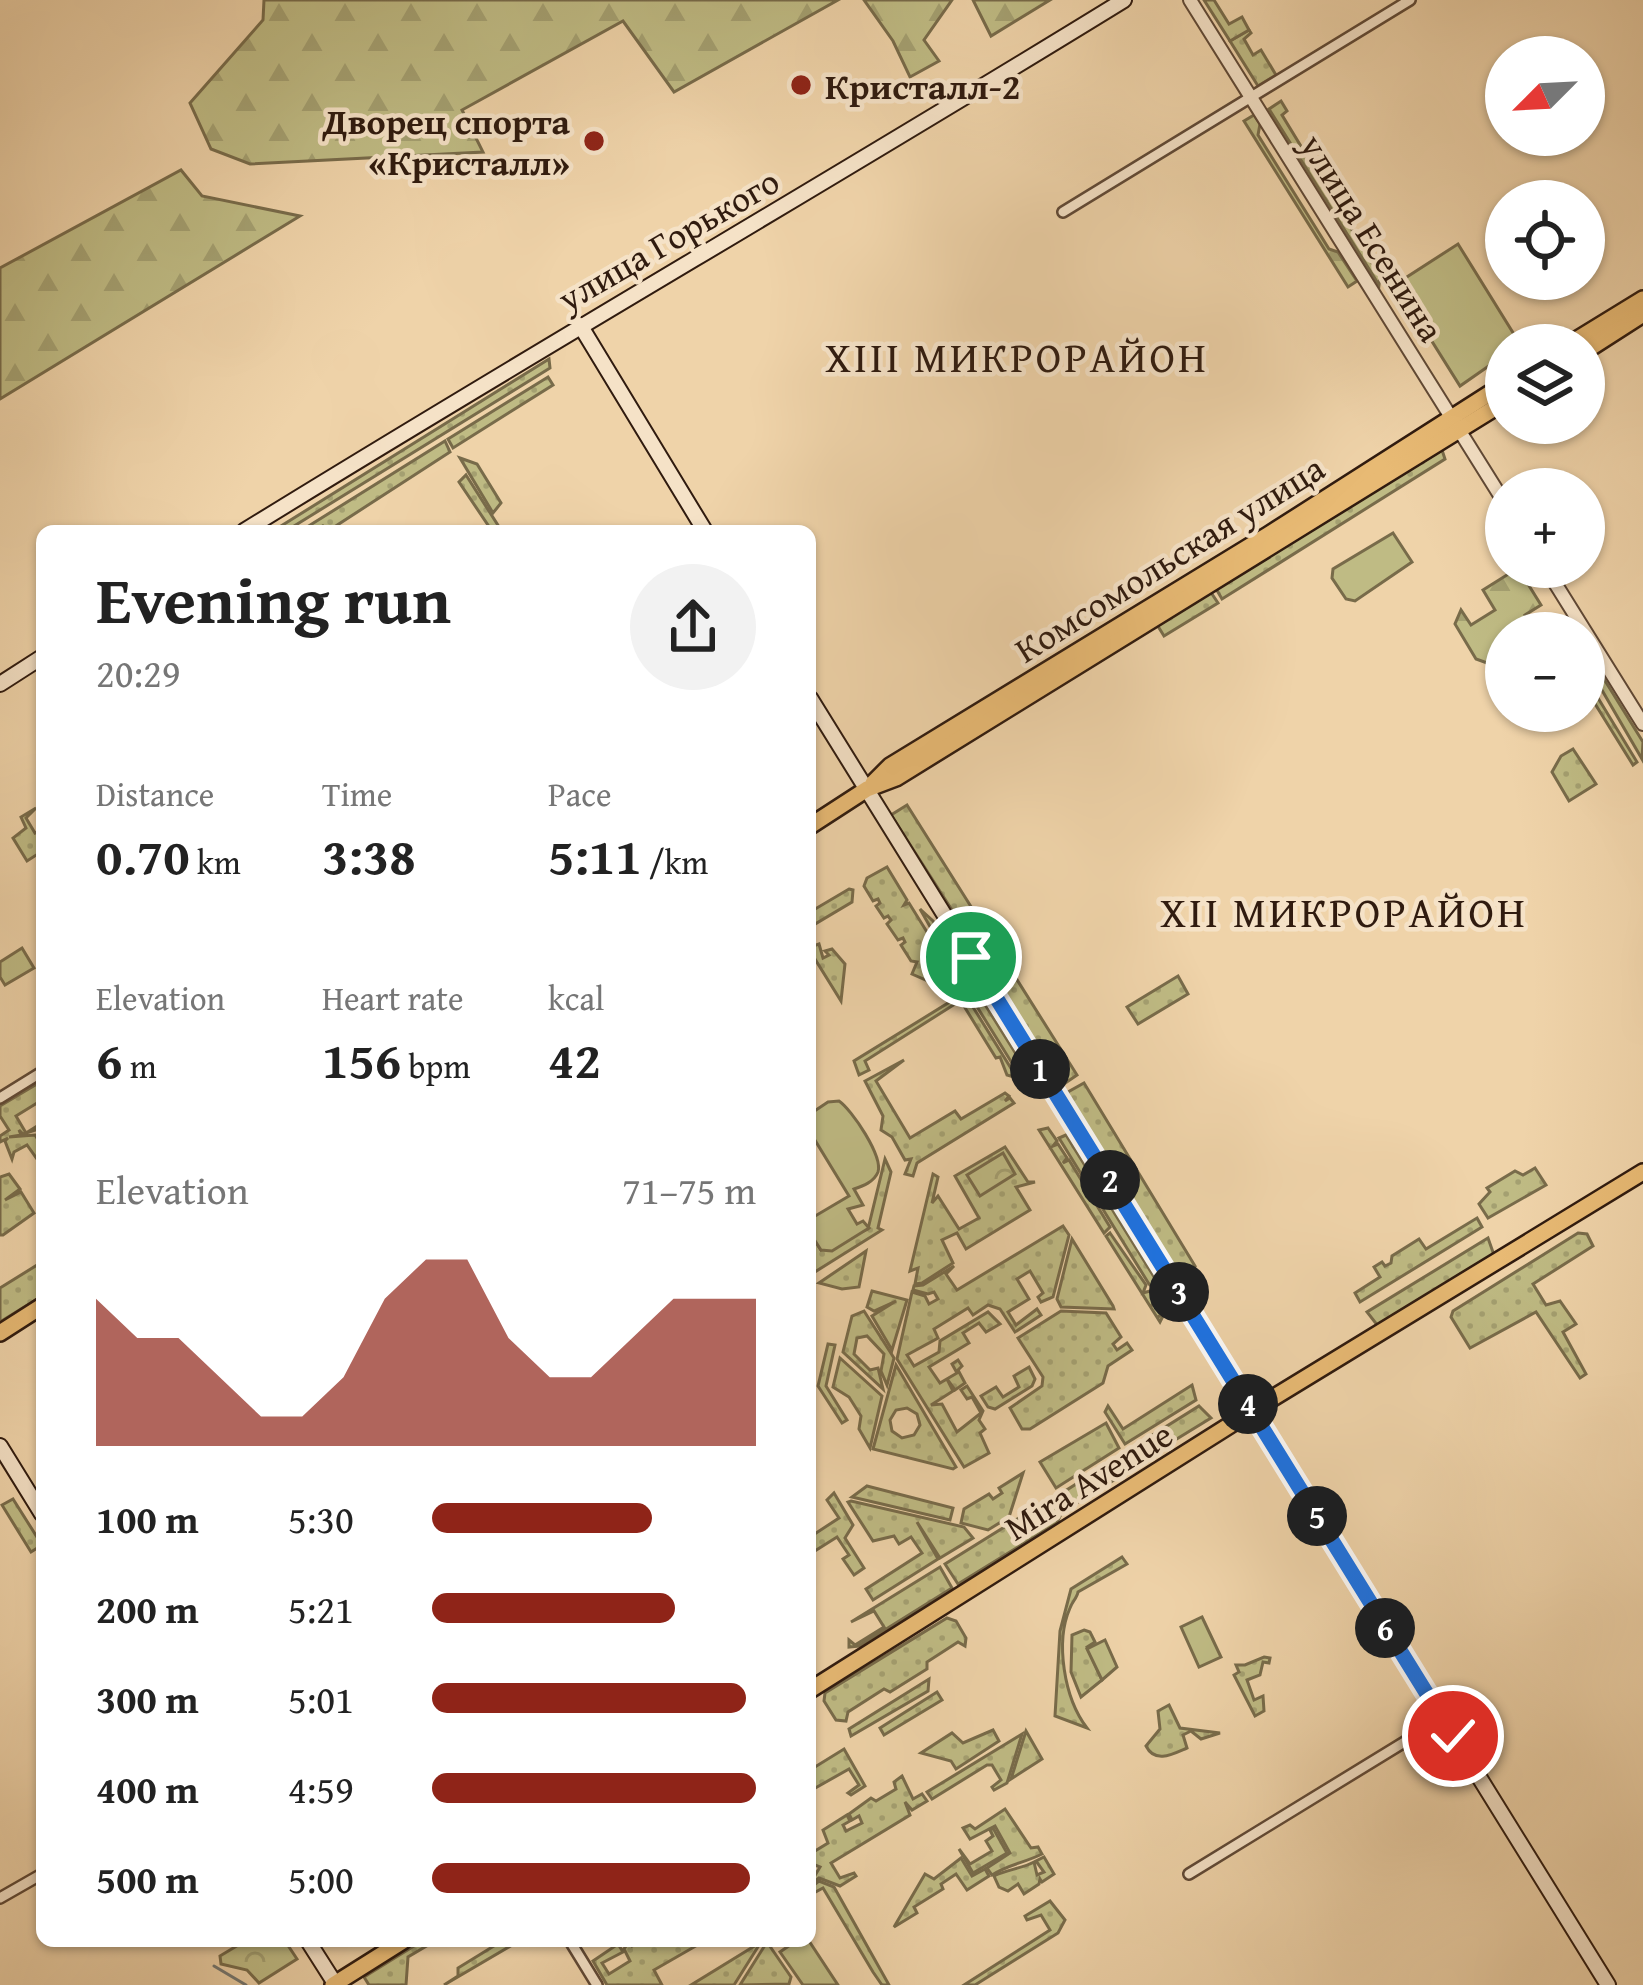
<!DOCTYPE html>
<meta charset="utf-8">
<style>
:root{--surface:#fff;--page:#f2f2f2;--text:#222;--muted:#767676;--accent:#8f2418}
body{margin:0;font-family:"Gentium Book Plus",serif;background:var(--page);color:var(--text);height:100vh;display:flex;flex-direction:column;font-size:45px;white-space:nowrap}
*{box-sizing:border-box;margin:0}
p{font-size:39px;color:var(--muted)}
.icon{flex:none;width:66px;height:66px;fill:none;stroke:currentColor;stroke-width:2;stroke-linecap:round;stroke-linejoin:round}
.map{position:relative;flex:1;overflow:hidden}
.details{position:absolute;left:36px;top:525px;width:780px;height:1422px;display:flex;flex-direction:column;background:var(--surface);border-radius:18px;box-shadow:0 3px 9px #0004}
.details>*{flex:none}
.needle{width:78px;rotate:246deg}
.fabs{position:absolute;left:1485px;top:36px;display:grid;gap:24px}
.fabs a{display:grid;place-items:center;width:120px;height:120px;border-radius:50%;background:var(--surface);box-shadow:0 3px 9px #0004;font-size:60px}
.pin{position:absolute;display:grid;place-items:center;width:102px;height:102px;color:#fff;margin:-51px;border:6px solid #fff;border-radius:50%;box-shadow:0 3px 12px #0007}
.km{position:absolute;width:60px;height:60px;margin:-30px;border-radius:50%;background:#222;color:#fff;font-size:33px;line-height:60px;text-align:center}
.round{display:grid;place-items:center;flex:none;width:126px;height:126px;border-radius:63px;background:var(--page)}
.headline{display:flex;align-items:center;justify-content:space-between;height:204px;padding:0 60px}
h1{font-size:66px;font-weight:600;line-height:90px}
.stats{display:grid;grid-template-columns:repeat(3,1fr);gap:18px;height:204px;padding:12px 60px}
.stats div{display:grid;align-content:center}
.stats b{font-size:51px;font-weight:600}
.stats small{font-size:33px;font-weight:400}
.stats p{font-size:33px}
.chart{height:336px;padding:24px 60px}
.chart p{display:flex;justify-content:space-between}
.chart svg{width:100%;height:216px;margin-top:12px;fill:var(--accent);opacity:.7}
ul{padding:0 60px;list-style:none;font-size:39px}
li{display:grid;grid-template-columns:192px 144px 1fr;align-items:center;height:90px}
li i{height:30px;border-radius:15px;background:var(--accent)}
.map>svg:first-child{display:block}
.grass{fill:url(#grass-dots);stroke:#786b4a;stroke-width:3;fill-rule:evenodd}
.forest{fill:url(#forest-firs);stroke:#786b4a;stroke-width:3}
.park{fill:url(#park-crowns);stroke:#786b4a;stroke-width:3}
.garden{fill:#bfbb84;stroke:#786b4a;stroke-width:3}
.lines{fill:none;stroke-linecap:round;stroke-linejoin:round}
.stream{stroke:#737772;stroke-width:3}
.minor-casing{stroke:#604936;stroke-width:14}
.tertiary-casing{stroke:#604936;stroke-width:16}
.secondary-casing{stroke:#301b0f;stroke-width:18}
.primary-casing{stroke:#301b0f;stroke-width:20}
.minor{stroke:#f5e2c7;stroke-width:9}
.tertiary{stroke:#f5e2c7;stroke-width:12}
.secondary{stroke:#f5e2c7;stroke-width:14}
.primary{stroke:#e8ba74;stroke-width:15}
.route-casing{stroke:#fff;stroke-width:24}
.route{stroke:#1a73e8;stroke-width:15}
.poi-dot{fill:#8f2418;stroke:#f5e2c7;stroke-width:4.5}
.labels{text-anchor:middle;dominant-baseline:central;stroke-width:9;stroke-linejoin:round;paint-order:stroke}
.poi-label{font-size:36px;font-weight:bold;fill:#301b0f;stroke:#f5e2c7;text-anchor:start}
.street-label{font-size:36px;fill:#301b0f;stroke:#f5e2c7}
.quarter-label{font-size:42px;letter-spacing:3px;fill:#301b0f;stroke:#f5e2c7}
</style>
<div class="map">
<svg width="1643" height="1985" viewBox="0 0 1643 1985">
<defs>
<pattern id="grass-dots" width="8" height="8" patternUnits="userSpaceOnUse" patternTransform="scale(3)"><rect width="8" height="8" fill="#bfbb84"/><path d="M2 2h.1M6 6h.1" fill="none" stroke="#a4a071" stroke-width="1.8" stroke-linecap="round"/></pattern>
<pattern id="forest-firs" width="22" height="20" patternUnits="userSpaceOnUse" patternTransform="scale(3)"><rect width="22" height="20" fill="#bfbb84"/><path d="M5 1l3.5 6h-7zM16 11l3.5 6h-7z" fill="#a4a071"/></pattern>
<pattern id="park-crowns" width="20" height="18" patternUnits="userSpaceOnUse" patternTransform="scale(3)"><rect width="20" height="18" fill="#bfbb84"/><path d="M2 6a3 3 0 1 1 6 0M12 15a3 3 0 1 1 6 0" fill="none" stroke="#a4a071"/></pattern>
</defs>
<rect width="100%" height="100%" fill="#efd3a9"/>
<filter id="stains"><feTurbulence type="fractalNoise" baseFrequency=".00167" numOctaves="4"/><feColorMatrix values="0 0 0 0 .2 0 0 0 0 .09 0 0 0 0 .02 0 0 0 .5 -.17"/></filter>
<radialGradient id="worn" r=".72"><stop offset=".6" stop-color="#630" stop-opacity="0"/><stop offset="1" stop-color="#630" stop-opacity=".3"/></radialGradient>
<g class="grass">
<path d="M1249 30 1251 33 1244 39 1253 55 1261 50 1276 75 1258 86 1230 41Z"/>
<path d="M549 359 550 368 286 531H273Z"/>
<path d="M548 377 553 385 453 448 448 439Z"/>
<path d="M445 441 450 452 328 531 322 525 324 531H309L307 527Z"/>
<path d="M1442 450 1445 459 1222 599 1215 587Z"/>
<path d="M460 458 477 464 501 503 493 513Z"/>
<path d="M466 475 501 530V531H492L459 482Z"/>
<path d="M1210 591 1218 603 1164 636 1156 623Z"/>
<path d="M1584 675 1637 762 1633 765 1584 686Z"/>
<path d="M1573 749 1596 784 1569 801 1552 772 1561 756Z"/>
<path d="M907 805 992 940 977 949 891 815Z"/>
<path d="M36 808 26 818 35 833 42 830 41 852 27 861 13 838 26 828 21 817Z"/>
<path d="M887 867 907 900 904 905 909 903 953 974V982L944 988 912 974 917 962 911 961 901 945 905 942 903 938 898 940 887 924 891 920 888 916 884 918 876 906 880 903 878 899 873 901 864 886 867 878Z"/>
<path d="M849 889 853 890 852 902 810 927V912Z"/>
<path d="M920 909 933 921 967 975 961 981Z"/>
<path d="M819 944 823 958 829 955 825 951 832 949 845 964 841 1001 810 951V947Z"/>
<path d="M997 948 1077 1075 1064 1084 1055 1082 982 965 983 957Z"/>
<path d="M1178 976 1188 994 1138 1024 1127 1007Z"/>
<path d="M974 987 1026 1070 1020 1076 966 989Z"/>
<path d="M963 991 1017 1078 1007 1075 1000 1057 996 1058 959 998Z"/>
<path d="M953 1000 955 1004 865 1061 869 1070 859 1075 854 1061Z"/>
<path d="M904 1060 876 1081 910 1138 955 1111 961 1119 1005 1093 1009 1096 1005 1101 1010 1098 1014 1103 917 1163 913 1176 905 1174 911 1159 905 1160 892 1137 881 1130 883 1116 865 1081Z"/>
<path d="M42 1081V1100L16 1116 26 1133 42 1123V1128L23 1134 19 1130 21 1135 9 1137 35 1135 42 1146V1166L27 1145 14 1152 12 1159 5 1141 8 1138 0 1142V1136L9 1130 0 1116V1106Z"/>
<path d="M1084 1083 1195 1266 1181 1275 1171 1272 1067 1100 1068 1092Z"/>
<path d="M1048 1128 1057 1141 1053 1146 1058 1144 1067 1158 1063 1163 1069 1160 1110 1227 1104 1233 1039 1130Z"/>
<path d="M1066 1135 1156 1280 1159 1293 1149 1284 1059 1138Z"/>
<path d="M1005 1147 1028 1182H1035L1016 1187 1030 1210 966 1249 957 1233 942 1240 953 1263 922 1283 915 1284 918 1268 910 1271 933 1174 938 1177 932 1203 938 1196 959 1229 979 1218 955 1176Z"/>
<path d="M885 1159 891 1172 878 1228 882 1230 810 1275V1233L821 1250 868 1229Z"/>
<path d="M1535 1168 1546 1185 1488 1218 1479 1204 1490 1192 1487 1188 1515 1171 1523 1175Z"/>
<path d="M9 1174 20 1189 5 1200 21 1192 34 1213 3 1235H0V1177Z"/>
<path d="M1477 1218 1482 1227 1360 1302 1355 1293 1380 1277 1374 1267 1382 1262 1385 1266 1391 1263 1392 1256 1419 1239 1426 1249Z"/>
<path d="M1063 1226 1069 1235 1053 1297 1041 1302 1038 1297 1043 1293 1030 1271 1017 1279 1029 1299 1008 1312 1016 1325 1037 1309 1041 1315 1015 1332 1000 1309 988 1305 973 1315 968 1308 934 1329 938 1338 907 1355 914 1366 939 1352 940 1341 988 1312 1000 1324 986 1332 979 1323 963 1333 969 1343 929 1367 940 1383 957 1373 952 1364 958 1360 962 1366 958 1370 965 1383 955 1390 947 1379 953 1391 931 1405 942 1404 957 1432 981 1413 972 1397 967 1399 961 1390 967 1386 983 1411 979 1420 985 1429 980 1433 989 1453 964 1467 897 1359 912 1292 925 1296 929 1304 938 1299 934 1292 928 1294 913 1290 914 1286 923 1285 954 1266 946 1274 957 1290Z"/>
<path d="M1110 1233 1146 1285 1143 1293 1150 1291 1156 1301 1151 1306 1157 1303 1163 1313 1158 1317 1164 1314 1160 1322 1106 1236Z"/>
<path d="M1578 1233 1587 1234 1593 1246 1533 1284 1546 1305 1560 1301 1576 1324 1563 1332 1586 1374 1580 1378 1536 1312 1470 1348 1451 1317 1453 1311Z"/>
<path d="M1488 1238 1494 1255 1378 1326 1367 1312Z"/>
<path d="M1072 1239 1113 1306 1114 1309 1061 1307 1057 1299Z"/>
<path d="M866 1251 859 1287 842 1289 819 1283Z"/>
<path d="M42 1262V1296L0 1322V1288Z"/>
<path d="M872 1291 907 1300 892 1350 872 1316 896 1301 874 1311 867 1307Z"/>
<path d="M864 1311 894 1358 887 1385 881 1371 884 1354 867 1336 857 1338 854 1354 870 1370 878 1368 883 1389 843 1352 852 1316Z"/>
<path d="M1061 1311 1106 1313 1121 1337 1113 1344 1117 1350 1127 1343 1132 1350 1108 1366 1103 1383 1030 1429H1022L1010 1408 1042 1386 1043 1377 1018 1338Z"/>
<path d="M828 1344 835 1345 826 1386 847 1420 842 1423 818 1386Z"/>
<path d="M840 1358 882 1396 870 1448 859 1429 861 1416 849 1397 833 1387Z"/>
<path d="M896 1365 956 1467 953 1469 873 1449ZM907 1408 917 1414 920 1425 914 1435 902 1438 892 1431 890 1420 896 1410Z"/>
<path d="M1029 1367 1035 1379 1032 1386 995 1409 988 1407 981 1396 996 1387 1003 1397 1019 1387 1014 1376Z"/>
<path d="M1192 1385 1196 1400 1125 1444 1105 1412 1108 1406 1123 1429Z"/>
<path d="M1199 1406 1211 1418 1144 1459 1135 1446Z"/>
<path d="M1106 1423 1119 1448 1056 1488 1040 1462Z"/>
<path d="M1130 1450 1136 1458 1122 1475 1072 1506 1062 1493Z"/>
<path d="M1023 1473 1009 1517 988 1530 961 1523 964 1509 989 1494 993 1499 1002 1493 999 1488Z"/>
<path d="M867 1486 953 1508 950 1520 852 1497Z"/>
<path d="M834 1493 853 1525 845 1538 864 1568 854 1575 843 1559 849 1555 837 1537 810 1554V1537L839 1518 827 1500Z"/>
<path d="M1051 1498 1061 1514 1057 1523 958 1584 945 1564Z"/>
<path d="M13 1499 42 1545 31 1552 2 1505Z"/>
<path d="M851 1501 964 1527 973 1538 940 1558 917 1522 938 1559 873 1600 866 1589 922 1553 911 1537 899 1544 894 1536 873 1541 848 1502Z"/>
<path d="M1122 1557 1127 1564 1078 1592C1077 1598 1072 1602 1070 1608 1055 1642 1064 1698 1087 1728L1055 1716 1060 1631 1071 1589Z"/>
<path d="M940 1567 952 1588 859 1646 849 1647V1640L855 1645 884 1627 874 1611 851 1622Z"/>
<path d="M947 1618 956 1621 966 1638 965 1646 958 1642 927 1662V1669L890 1692 884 1689 848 1712 846 1721 836 1720 824 1701 825 1693Z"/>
<path d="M1084 1630 1090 1632 1095 1642 1087 1647 1102 1680 1081 1697 1071 1672 1072 1635Z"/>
<path d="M1264 1657 1270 1658 1269 1663 1263 1662 1260 1675 1247 1680 1254 1700 1263 1696 1264 1711 1255 1716 1234 1675 1239 1672 1236 1665H1245Z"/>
<path d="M929 1679 928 1691 851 1736 849 1729Z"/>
<path d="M937 1692 942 1700 884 1735 880 1728Z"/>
<path d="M1169 1705 1180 1728 1220 1733 1201 1739 1191 1731 1183 1735 1187 1748C1173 1754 1155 1764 1146 1746L1160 1729 1158 1711Z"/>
<path d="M993 1730 999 1741 956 1769 951 1761 921 1753 952 1733 963 1743Z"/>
<path d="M1026 1731 1042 1759 1011 1779Z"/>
<path d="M1022 1734 1007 1783 994 1790 992 1787 1001 1780 992 1765H987L932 1799 927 1792Z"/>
<path d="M844 1749 865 1786 851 1795 848 1793 859 1785 849 1769 810 1791V1770Z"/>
<path d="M902 1776 913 1799 922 1794 927 1801 912 1810 905 1802 910 1815 831 1863 840 1878 854 1873 856 1876 840 1886 819 1878 810 1885V1876L814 1877 820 1867 810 1863V1854L828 1843 823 1830 847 1815 850 1821 843 1825 846 1831 862 1823 859 1816 852 1820 849 1814 871 1798 876 1801 896 1789 894 1782Z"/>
<path d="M1005 1809 1031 1848 1038 1847 1042 1854C1024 1863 1009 1864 992 1875L987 1868 1010 1853 995 1826 970 1839 963 1828 970 1825 975 1829Z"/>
<path d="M993 1828 1007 1853 973 1873 959 1849 970 1864 992 1851 986 1841 993 1836 990 1830Z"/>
<path d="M1044 1857 1054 1874 1042 1882 1040 1879 1039 1884 1024 1894 1018 1884 1008 1891 999 1887 994 1876C1008 1869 1021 1869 1034 1862L1037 1875 1044 1872 1036 1861Z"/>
<path d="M961 1858 972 1876 985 1869 989 1876 967 1890 956 1874 941 1884 943 1889 914 1907 917 1913 894 1927 925 1874 934 1879Z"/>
<path d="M819 1881 834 1887 889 1985H882L873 1972 823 1888 810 1895V1888Z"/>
<path d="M1050 1901 1065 1920 1058 1933 975 1985H964L1050 1930 1041 1915 1027 1920 1025 1916Z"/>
<path d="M422 1941H435L408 1957 406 1985H369L364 1977Z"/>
<path d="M502 1941H519L444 1985 458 1976V1968Z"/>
<path d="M642 1941H700L701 1943 654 1970 662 1985H607L593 1961 618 1944 623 1952 602 1963 609 1974 630 1961 624 1949 629 1942 632 1946Z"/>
<path d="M761 1942 734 1985H691Z"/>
<path d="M767 1942 791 1977 789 1984 740 1985Z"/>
</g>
<g class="forest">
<path d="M264 0H838L674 92 623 21 462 110 483 152 250 164 211 149 190 103 263 20Z"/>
<path d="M864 0H952L924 40 939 61 910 77 893 41Z"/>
<path d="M973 0H1050L991 36Z"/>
<path d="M1204 0H1214L1229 24 1242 17 1249 30 1230 41Z"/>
<path d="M1281 101 1287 111 1282 115 1380 276 1379 285 1269 109Z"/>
<path d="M1254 115 1260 124 1258 135 1329 249 1338 252 1357 281 1348 287 1244 121Z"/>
<path d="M181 170 202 196 300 216 0 399V268Z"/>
<path d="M1518 568 1541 605 1525 615 1535 633H1506V654L1490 664 1476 659 1455 624 1461 610 1471 625 1495 610 1483 590Z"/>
<path d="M1585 661 1590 669 1599 671 1643 742 1642 759Z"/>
</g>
<g class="park">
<path d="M22 948 34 968 5 985 0 977V962Z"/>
<path d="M1003 1153 1015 1174 980 1196 967 1175Z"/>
<path d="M1105 1640 1117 1667 1102 1680 1087 1649Z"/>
<path d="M245 1941H285L297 1959 259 1983 247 1970 221 1964 220 1956Z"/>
</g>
<g class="garden">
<path d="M1458 244 1520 344 1506 345V354L1460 386 1396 284Z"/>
<path d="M1393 533 1412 562 1355 601 1346 599 1332 578 1333 569Z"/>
<path d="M839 1101C852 1110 883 1156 878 1172 874 1182 863 1186 854 1189L863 1205 848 1209 857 1224 863 1221 869 1228 832 1251 821 1250 810 1233V1219L849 1196 810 1132V1114L828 1102Z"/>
<path d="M1202 1617 1221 1657 1199 1667 1181 1627Z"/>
<path d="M796 1941H809L838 1985H803L780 1952Z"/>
</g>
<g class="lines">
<path class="stream" d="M214 1966 246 1985"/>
<defs>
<g id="minor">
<path d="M1063 212 1410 0"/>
<path d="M0 1098 42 1072"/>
<path d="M1189 1874 1442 1719"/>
<path d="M0 1898 42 1874"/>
<path d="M570 1941 597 1985"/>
</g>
<g id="tertiary">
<path d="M1190 0 1506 505"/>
<path d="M1545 567 1643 724"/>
</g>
<g id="secondary">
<path d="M580 325 705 531"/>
<path d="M244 531C535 351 832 180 1124 0"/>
<path d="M0 684 42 657"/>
<path d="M810 698 1608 1985"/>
<path d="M0 1446 42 1514"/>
<path d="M308 1941 336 1985"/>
</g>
<g id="primary">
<path d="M1568 345 1643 299"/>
<path d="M1584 352 1643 314"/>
<path d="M873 783 890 766 1268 535 1506 383"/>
<path d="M810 826 867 789 896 778 1506 401"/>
<path d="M0 1333 42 1306"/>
<path d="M810 1690 1276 1396 1643 1172"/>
<path d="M333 1985 403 1941"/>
</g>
</defs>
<use href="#minor" class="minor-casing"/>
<use href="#tertiary" class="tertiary-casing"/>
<use href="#secondary" class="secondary-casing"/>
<use href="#primary" class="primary-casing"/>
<use href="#minor" class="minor"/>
<use href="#tertiary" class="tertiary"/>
<use href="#secondary" class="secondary"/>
<use href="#primary" class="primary"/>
</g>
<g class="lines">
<defs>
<path id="route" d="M971 957 1453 1736"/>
</defs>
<use href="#route" class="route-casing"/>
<use href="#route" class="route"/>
</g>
<g class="poi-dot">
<circle cx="801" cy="85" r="12"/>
<circle cx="594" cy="141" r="12"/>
</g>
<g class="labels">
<g class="poi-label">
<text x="825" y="85">Кристалл-2</text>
<text x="570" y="120" text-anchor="end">Дворец спорта<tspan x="570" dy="41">«Кристалл»</tspan></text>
</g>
<g class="street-label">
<text transform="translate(1373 237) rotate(58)">улица Есенина</text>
<text transform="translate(668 239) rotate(-30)">улица Горького</text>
<text transform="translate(1169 558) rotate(-32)">Комсомольская улица</text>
<text transform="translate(1088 1480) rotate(-32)">Mira Avenue</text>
</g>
<g class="quarter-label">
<text x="1017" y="356">XIII МИКРОРАЙОН</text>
<text x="1344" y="911">XII МИКРОРАЙОН</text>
</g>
</g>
<rect width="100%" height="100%" filter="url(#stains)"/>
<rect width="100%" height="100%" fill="url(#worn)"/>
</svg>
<div class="fabs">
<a><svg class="needle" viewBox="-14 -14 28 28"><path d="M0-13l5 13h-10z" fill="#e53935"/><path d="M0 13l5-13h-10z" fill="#767676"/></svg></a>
<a><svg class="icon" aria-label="locate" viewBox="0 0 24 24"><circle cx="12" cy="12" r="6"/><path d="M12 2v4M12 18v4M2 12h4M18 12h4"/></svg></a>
<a><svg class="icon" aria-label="layers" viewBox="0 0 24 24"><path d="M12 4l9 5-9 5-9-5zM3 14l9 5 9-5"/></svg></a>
<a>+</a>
<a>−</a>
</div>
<div class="pin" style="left:971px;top:957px;background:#1e9e55"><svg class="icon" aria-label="arrive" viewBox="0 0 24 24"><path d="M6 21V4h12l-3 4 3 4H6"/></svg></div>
<div class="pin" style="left:1453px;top:1736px;background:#d93025"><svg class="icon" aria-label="check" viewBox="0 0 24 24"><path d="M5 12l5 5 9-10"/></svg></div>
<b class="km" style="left:1040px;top:1069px">1</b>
<b class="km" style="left:1110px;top:1180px">2</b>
<b class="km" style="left:1179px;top:1292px">3</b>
<b class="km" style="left:1248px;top:1404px">4</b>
<b class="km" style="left:1317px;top:1516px">5</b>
<b class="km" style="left:1385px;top:1628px">6</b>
<section class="details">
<div class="headline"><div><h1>Evening run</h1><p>20:29</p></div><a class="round"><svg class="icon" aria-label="share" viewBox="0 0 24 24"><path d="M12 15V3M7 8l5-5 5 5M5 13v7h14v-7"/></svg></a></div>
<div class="stats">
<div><p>Distance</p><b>0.70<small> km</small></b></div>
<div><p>Time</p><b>3:38</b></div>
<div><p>Pace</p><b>5:11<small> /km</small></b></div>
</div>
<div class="stats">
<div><p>Elevation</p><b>6<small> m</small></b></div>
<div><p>Heart rate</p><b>156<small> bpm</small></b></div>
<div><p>kcal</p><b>42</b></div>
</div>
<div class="chart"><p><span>Elevation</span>71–75 m</p>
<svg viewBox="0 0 160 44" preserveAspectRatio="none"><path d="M0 44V14L10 22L20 22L30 30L40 38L50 38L60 30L70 14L80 6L90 6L100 22L110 30L120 30L130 22L140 14L150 14L160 14V44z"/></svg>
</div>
<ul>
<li><b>100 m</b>5:30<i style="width:68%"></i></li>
<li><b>200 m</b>5:21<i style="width:75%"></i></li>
<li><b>300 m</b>5:01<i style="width:97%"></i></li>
<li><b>400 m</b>4:59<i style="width:100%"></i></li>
<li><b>500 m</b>5:00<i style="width:98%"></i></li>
</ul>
</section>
</div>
